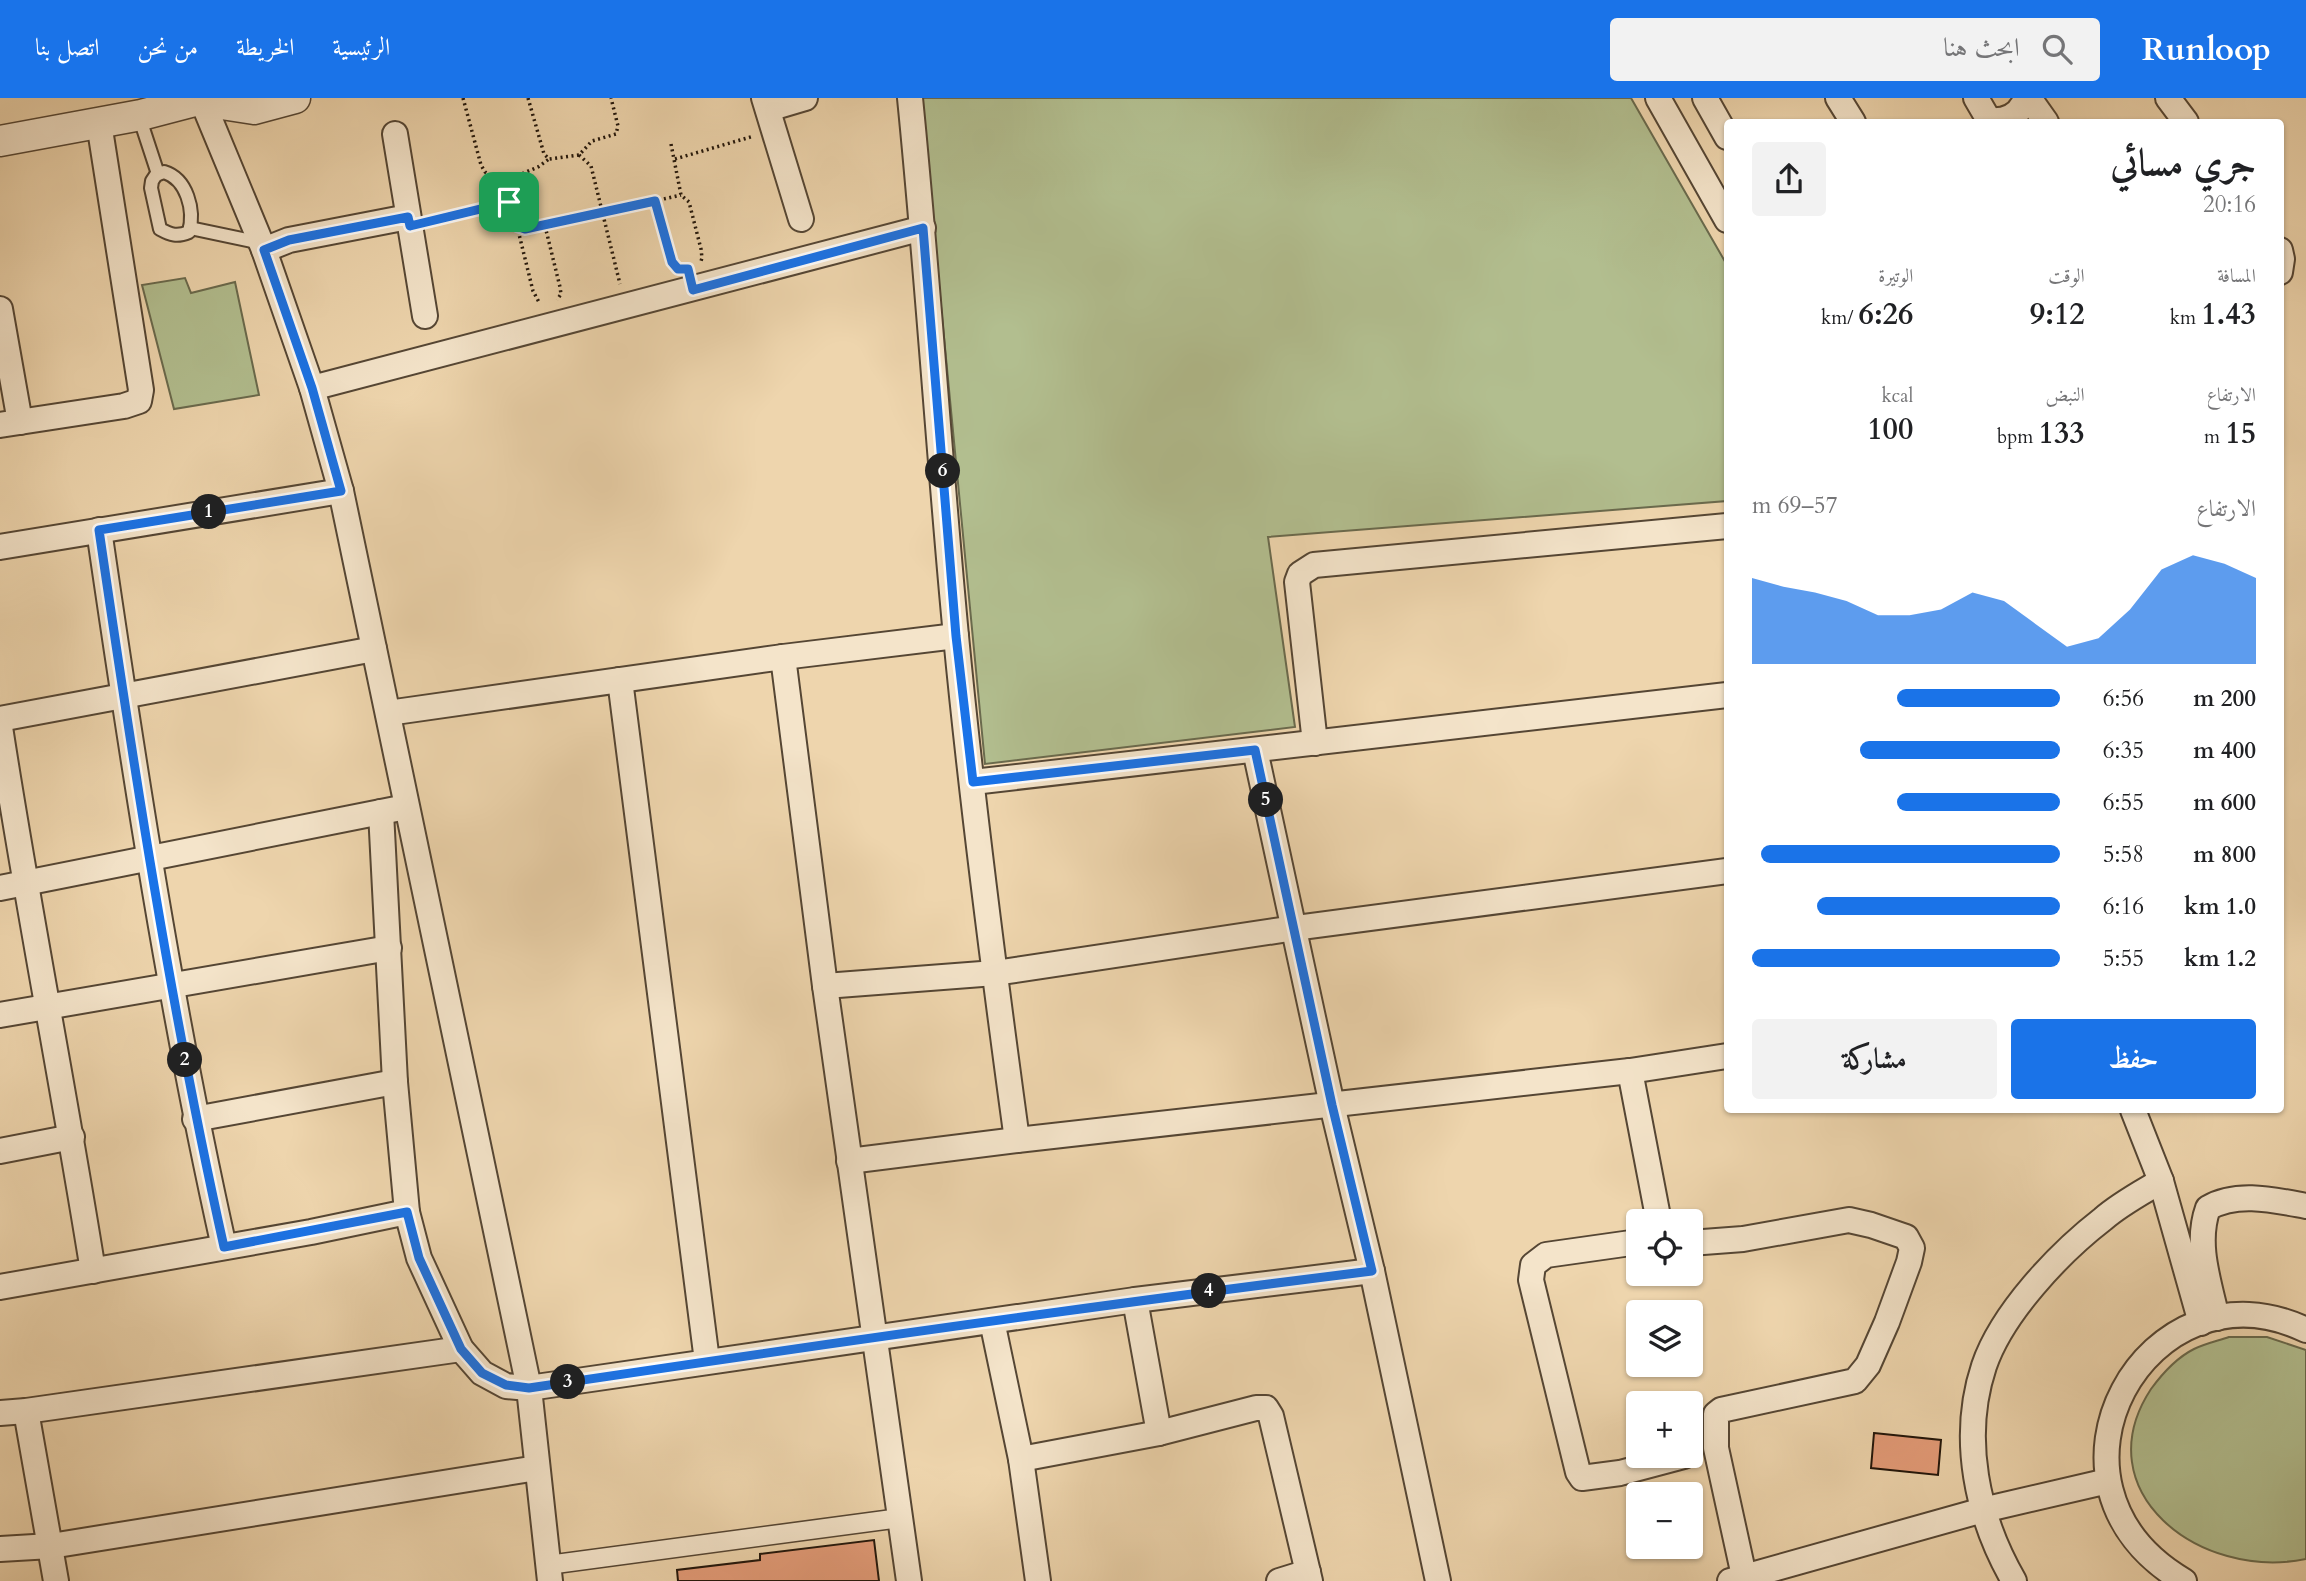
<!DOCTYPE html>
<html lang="ar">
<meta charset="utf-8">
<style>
:root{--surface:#fff;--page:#f2f2f2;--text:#202124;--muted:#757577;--accent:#1a73e8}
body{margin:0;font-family:Cardo,Amiri,serif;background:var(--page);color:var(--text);direction:rtl;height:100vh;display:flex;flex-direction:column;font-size:26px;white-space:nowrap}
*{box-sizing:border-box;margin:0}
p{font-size:23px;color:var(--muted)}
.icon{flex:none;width:38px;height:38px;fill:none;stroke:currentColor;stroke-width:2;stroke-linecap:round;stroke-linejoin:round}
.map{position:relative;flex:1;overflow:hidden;direction:ltr}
.drawer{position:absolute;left:1724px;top:21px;width:560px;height:994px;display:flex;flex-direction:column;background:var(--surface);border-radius:7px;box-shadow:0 2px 5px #0004;direction:rtl}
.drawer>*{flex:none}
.tools{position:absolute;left:1626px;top:1111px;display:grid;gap:14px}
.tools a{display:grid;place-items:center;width:77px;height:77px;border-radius:7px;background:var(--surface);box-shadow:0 2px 5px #0004;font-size:35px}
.pin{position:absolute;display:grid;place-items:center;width:60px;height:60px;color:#fff;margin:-30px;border-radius:14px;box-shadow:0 4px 10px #0006}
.km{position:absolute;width:35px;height:35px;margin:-18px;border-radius:50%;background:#222;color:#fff;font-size:19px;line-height:35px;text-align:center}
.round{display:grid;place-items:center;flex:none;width:74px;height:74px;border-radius:7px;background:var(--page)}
.overview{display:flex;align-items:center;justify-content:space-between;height:119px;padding:0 28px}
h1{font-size:38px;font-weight:700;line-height:52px}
.figures{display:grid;grid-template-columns:repeat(3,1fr);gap:10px;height:119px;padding:7px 28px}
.figures div{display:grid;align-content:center}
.figures b{font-size:30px;font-weight:700}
.figures small{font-size:19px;font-weight:400}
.figures p{font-size:19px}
.chart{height:196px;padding:14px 28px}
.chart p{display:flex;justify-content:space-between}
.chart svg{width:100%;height:126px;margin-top:7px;fill:var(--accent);opacity:.7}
.primary-button{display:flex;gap:14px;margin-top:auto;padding:14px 28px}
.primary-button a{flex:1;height:80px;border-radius:7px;background:var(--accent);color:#fff;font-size:28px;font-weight:700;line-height:80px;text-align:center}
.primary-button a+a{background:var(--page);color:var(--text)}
ul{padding:0 28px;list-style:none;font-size:23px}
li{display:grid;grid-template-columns:112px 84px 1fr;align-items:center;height:52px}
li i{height:18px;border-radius:9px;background:var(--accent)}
header{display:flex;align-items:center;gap:42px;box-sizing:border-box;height:98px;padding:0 35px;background:var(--accent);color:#fff}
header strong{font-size:33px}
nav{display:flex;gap:38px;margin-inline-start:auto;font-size:24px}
.search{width:490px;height:63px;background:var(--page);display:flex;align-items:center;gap:18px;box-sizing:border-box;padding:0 24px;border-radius:7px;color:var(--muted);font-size:26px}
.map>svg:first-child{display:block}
.green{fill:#b2be8f;stroke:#6a6a4d;stroke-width:2}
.building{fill:#e49c79;stroke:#22160b;stroke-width:2}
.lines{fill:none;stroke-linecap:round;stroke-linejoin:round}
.service-casing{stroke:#554634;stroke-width:16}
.pedestrian-casing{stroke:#554634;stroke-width:21}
.minor-casing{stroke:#554634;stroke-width:28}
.tertiary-casing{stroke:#554634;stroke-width:33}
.path{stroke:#22160b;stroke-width:3.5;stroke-dasharray:2 3.5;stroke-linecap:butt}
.service{stroke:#f4e4ca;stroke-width:12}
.pedestrian{stroke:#f4e4ca;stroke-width:18}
.minor{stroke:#f4e4ca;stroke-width:24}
.tertiary{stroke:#f4e4ca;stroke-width:30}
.route-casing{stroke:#fff;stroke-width:14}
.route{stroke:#1a73e8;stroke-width:9}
</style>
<header>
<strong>Runloop</strong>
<div class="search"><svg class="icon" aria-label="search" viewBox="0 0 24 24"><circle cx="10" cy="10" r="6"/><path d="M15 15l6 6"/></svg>ابحث هنا</div>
<nav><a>الرئيسية</a><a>الخريطة</a><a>من نحن</a><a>اتصل بنا</a></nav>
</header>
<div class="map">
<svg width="2306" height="1483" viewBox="0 0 2306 1483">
<rect width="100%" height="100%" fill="#eed5ad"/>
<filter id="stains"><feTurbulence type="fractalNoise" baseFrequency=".00286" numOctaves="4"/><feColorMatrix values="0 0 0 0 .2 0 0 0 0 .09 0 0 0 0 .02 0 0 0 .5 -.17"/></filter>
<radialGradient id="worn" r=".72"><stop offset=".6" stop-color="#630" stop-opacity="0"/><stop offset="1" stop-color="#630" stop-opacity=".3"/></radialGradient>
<g class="green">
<path d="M921 0H1631L1727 167V403L1268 439 1295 629 985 666Z"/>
<path d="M185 180 191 195 235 184 259 297 174 311 142 187Z"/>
<path d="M2229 1239H2267L2306 1252V1461C2199 1483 2084 1393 2151 1291 2162 1276 2176 1260 2194 1251 2204 1246 2217 1243 2229 1239Z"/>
</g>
<g class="building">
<path d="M1874 1335 1941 1342 1938 1377 1871 1370Z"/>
<path d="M874 1442 879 1483H678L677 1472 760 1462V1456Z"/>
</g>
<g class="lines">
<defs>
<g id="service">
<path d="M139 18 158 76"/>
<path d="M164 74C187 81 195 112 189 134 177 139 171 137 160 131L151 90 152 83 156 77Z"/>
<path d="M190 130 261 145"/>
</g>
<path id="pedestrian" d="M548 1467 900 1420"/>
<g id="minor">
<path d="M201 0 264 152 312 290 341 393 529 1290 550 1483"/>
<path d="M764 0 801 121"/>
<path d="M910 0C928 179 939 359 956 538 972 706 994 874 1017 1042"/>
<path d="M1658 0 1727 122"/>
<path d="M1705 0 1727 39"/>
<path d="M1838 0 1853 24"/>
<path d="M1976 0 1990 24"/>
<path d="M2029 0 2046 24"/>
<path d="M2168 0 2186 24"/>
<path d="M768 11 805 0"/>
<path d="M1989 22C2006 24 2020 17 2026 0"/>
<path d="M395 36 425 218"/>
<path d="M264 152 289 142 408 119"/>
<path d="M2280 152 2282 161 2280 174"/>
<path d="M0 211 20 324"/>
<path d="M312 290 923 130"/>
<path d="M0 327 124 308 139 303 141 292 99 25"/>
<path d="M99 432C134 672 171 912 224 1149"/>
<path d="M0 449 341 393"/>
<path d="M783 559 825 888 909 1483"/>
<path d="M620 582 707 1263"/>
<path d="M388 615 783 559 956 538"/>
<path d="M0 621 374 551"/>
<path d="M0 629C28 811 64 991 93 1173"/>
<path d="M1315 645 1297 484 1300 476 1314 467 1727 428"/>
<path d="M1255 652 1332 1007 1372 1173 1438 1483"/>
<path d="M973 684 1727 597"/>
<path d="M381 714 395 984 407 1114 419 1160 461 1251 482 1275 506 1288 529 1290 1135 1202 1372 1173"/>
<path d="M0 790 396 711"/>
<path d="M825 888 995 875 1295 830 1727 773"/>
<path d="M0 917 389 850"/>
<path d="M1630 973 1659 1124"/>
<path d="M2133 1012 2161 1083 2201 1225"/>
<path d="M195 1021 395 984"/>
<path d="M0 1053 72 1039"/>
<path d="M849 1063 1017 1042 1630 973 1727 958"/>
<path d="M1638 1144 1546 1157 1533 1167 1531 1182 1578 1374 1582 1380 1620 1375 1684 1358"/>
<path d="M1690 1145 1743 1141 1849 1122 1871 1127 1906 1139 1912 1150 1909 1164 1887 1224 1868 1267 1855 1283 1721 1312 1716 1316V1350L1744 1478"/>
<path d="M0 1189 311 1134 407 1114"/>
<path d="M1135 1202 1159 1335"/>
<path d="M2217 1220C2209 1184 2195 1146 2208 1110 2237 1093 2274 1102 2306 1108"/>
<path d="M992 1223 1021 1361 1038 1483"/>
<path d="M26 1313 56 1483"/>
<path d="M0 1315 26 1313 461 1251"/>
<path d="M1021 1361 1159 1335 1256 1310H1266L1271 1318 1310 1483"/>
<path d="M0 1451 51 1448 537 1370"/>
<path d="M1279 1483 1308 1474"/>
<path d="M1730 1483 1983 1412 2108 1383"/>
<path d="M2014 1483C1977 1419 1960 1340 1984 1268 2002 1215 2059 1155 2103 1121 2120 1106 2141 1095 2161 1083"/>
<path d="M2184 1483C2017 1385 2149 1156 2306 1232"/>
</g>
<g id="tertiary">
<path d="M202 3 254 11 295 0"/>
<path d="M0 43 141 17 206 0"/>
</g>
</defs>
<use href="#service" class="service-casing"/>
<use href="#pedestrian" class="pedestrian-casing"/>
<use href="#minor" class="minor-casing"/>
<use href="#tertiary" class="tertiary-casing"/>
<g class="path">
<path d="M463 0 481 67 485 74 502 84 517 128 533 193 540 206"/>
<path d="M528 0 544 56 549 61 579 57 592 43 616 36 618 28 611 0"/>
<path d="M671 46 681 97 689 104 701 151 702 160 700 166"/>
<path d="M579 57 591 68 620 186"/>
<path d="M675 61 754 38"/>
<path d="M502 84 538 69 549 61"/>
<path d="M655 103 672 164 676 170"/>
<path d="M433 123 509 104"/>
<path d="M545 128 560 189 561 196 557 202"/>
<path d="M519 129 525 131 545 128 681 97"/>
</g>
<use href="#service" class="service"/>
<use href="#pedestrian" class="pedestrian"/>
<use href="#minor" class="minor"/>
<use href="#tertiary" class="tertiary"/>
</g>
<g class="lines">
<defs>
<path id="route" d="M655 103 672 164 678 171H688L693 192 923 130 956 538 973 684 1255 652 1332 1007 1372 1173C1090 1208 810 1248 529 1290L506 1287 482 1275 461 1251 419 1160 407 1114 224 1149C171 912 134 672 99 432L341 393 312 290 264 152 289 142 408 119 410 128 509 104 517 128 525 131Z"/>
</defs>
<use href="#route" class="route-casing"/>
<use href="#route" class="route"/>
</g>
<rect width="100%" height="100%" filter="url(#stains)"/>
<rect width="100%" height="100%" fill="url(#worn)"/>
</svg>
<div class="tools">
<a><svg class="icon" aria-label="locate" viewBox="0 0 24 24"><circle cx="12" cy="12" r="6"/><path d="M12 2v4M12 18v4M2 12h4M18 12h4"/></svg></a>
<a><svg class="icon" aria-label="layers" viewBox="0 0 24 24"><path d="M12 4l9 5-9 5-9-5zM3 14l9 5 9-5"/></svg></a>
<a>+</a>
<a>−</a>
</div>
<div class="pin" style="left:509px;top:104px;background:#1e9e55"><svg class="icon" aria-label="arrive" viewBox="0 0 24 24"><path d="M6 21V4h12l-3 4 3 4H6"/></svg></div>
<b class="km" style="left:209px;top:414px">1</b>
<b class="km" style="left:185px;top:962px">2</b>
<b class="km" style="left:568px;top:1284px">3</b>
<b class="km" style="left:1209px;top:1193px">4</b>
<b class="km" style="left:1266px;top:702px">5</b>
<b class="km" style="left:943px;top:373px">6</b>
<section class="drawer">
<div class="overview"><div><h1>جري مسائي</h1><p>20:16</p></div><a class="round"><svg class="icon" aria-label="share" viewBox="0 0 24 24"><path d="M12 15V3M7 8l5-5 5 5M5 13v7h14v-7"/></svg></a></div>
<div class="figures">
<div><p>المسافة</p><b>1.43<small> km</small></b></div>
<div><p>الوقت</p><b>9:12</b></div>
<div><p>الوتيرة</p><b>6:26<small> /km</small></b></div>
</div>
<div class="figures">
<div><p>الارتفاع</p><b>15<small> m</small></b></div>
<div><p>النبض</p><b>133<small> bpm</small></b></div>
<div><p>kcal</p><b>100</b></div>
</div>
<div class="chart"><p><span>الارتفاع</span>57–69 m</p>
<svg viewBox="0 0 160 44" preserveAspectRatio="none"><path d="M0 44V14L10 17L20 19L30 22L40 27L50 27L60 25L70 19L80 22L90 30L100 38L110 35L120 25L130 11L140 6L150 9L160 14V44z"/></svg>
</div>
<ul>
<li><b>200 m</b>6:56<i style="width:53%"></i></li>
<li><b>400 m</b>6:35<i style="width:65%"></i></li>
<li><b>600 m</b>6:55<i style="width:53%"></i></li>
<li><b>800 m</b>5:58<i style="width:97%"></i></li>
<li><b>1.0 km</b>6:16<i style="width:79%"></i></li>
<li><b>1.2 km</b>5:55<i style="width:100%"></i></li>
</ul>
<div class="primary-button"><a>حفظ</a><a>مشاركة</a></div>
</section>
</div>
